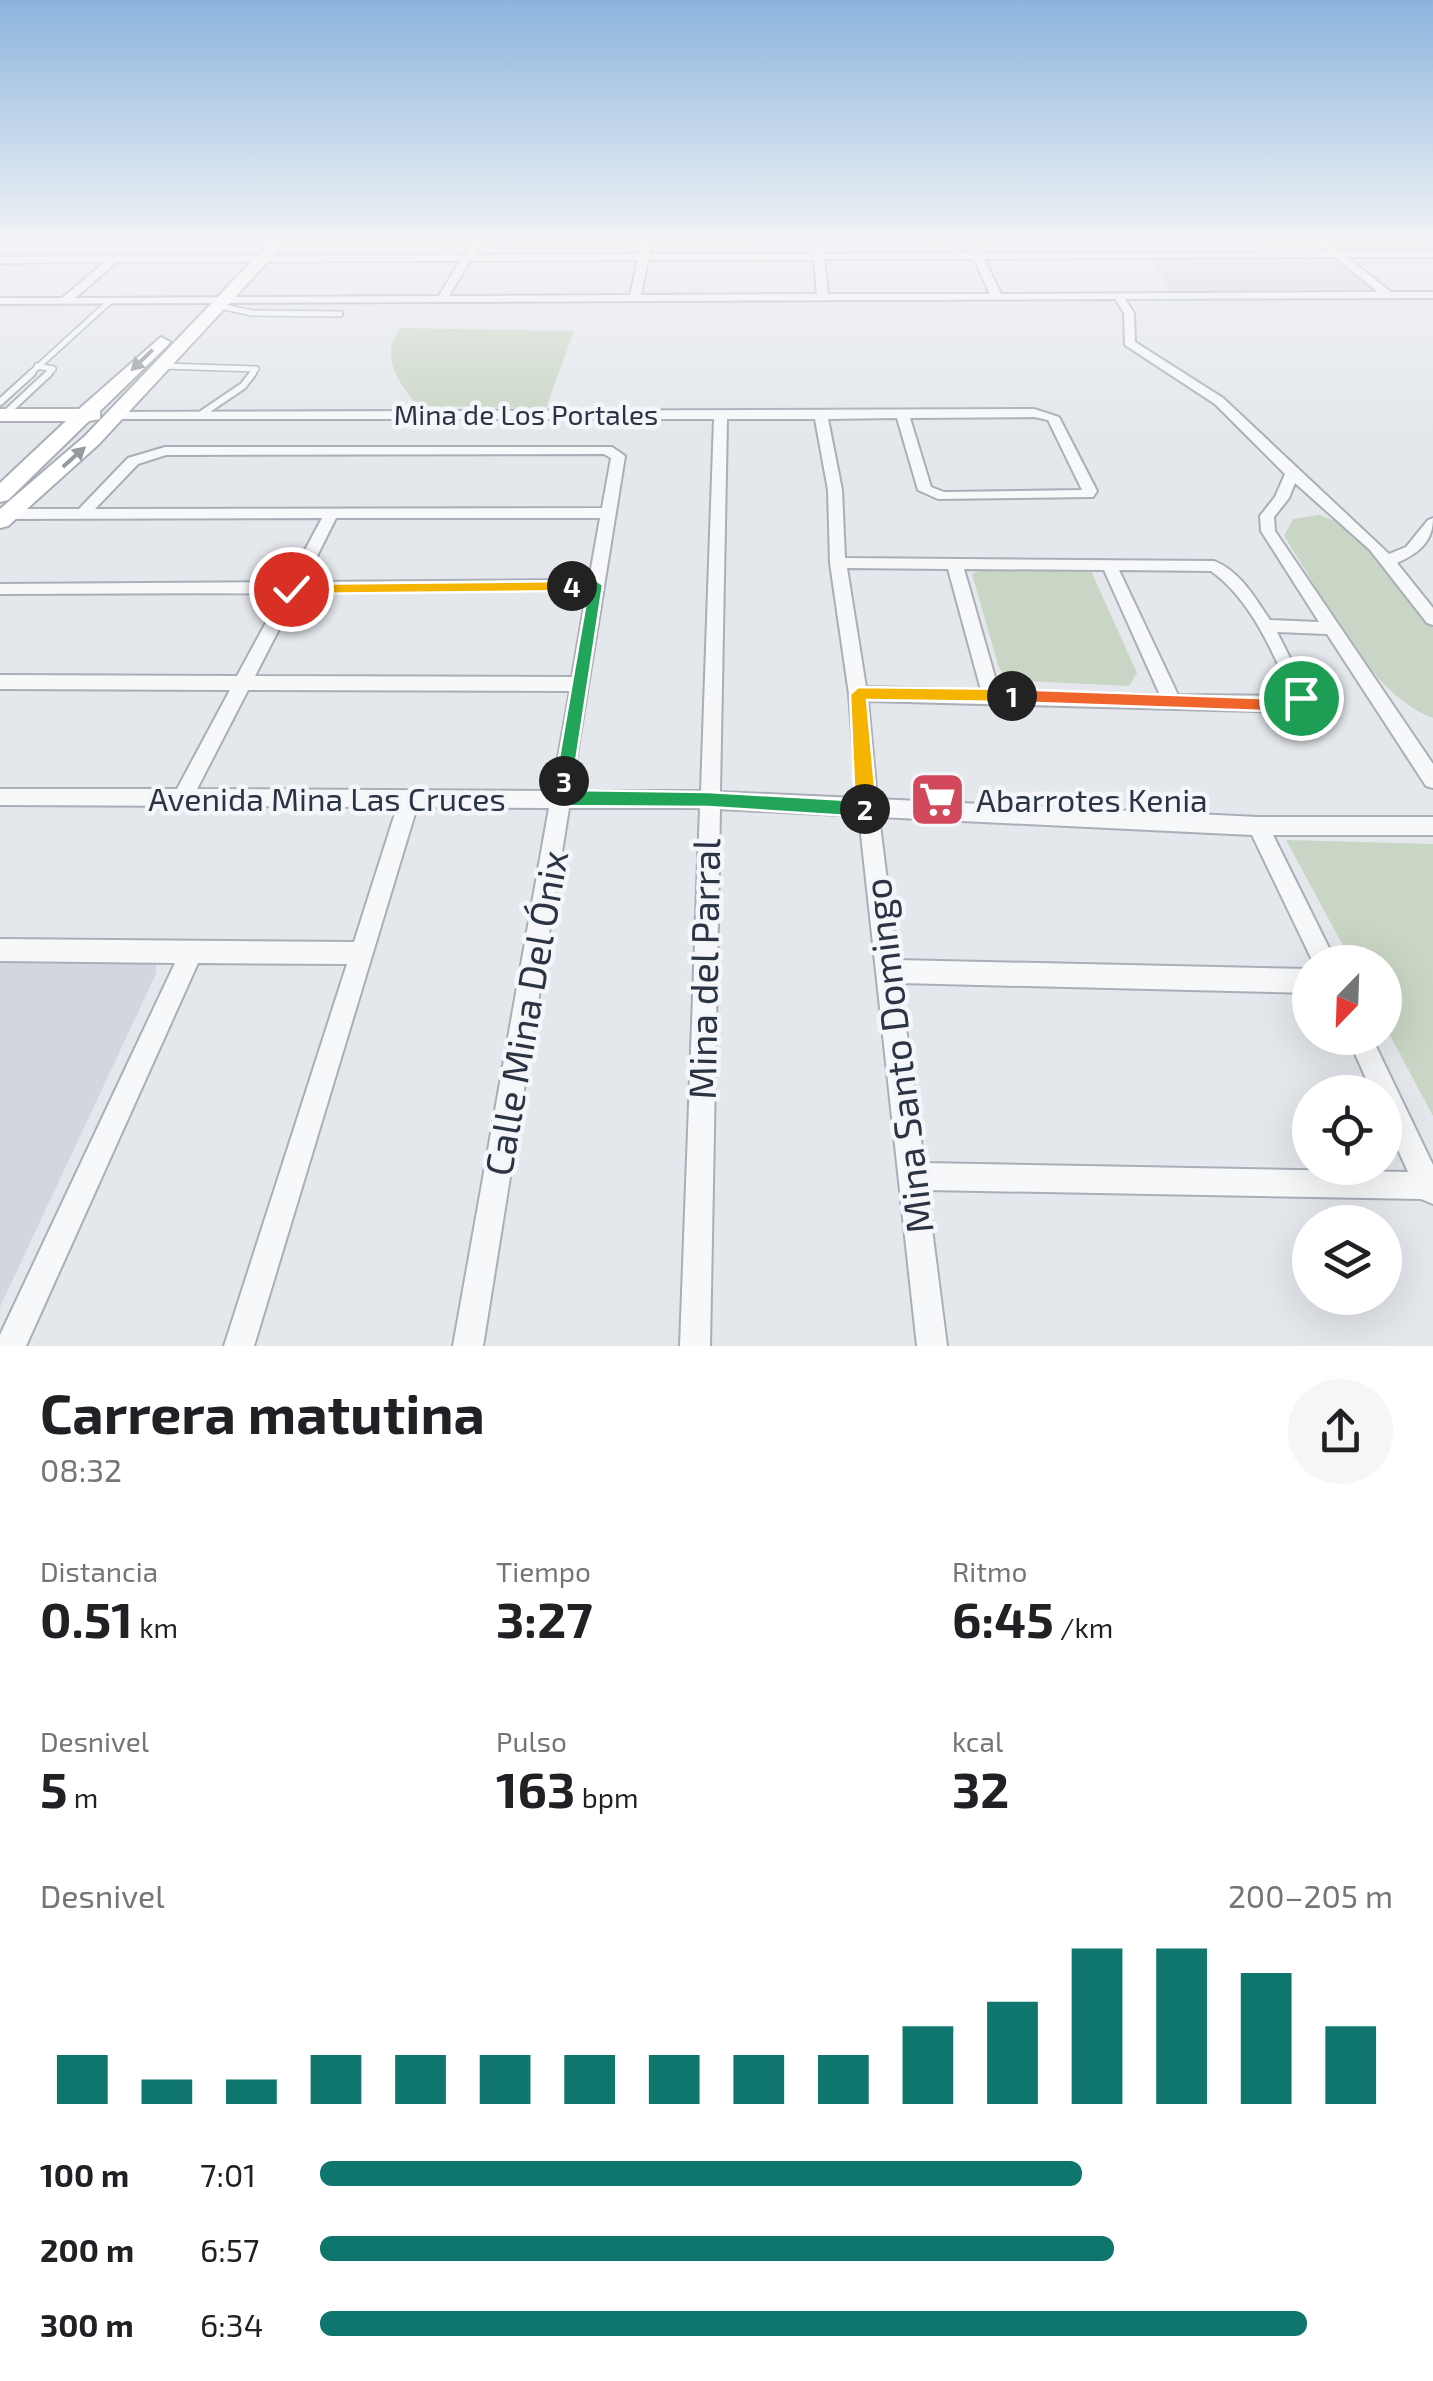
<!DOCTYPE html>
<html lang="es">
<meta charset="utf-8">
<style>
:root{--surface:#fff;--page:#f6f6f6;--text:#202124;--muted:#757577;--accent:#0f766e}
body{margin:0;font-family:"Exo 2",sans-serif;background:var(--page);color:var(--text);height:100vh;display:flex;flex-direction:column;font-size:38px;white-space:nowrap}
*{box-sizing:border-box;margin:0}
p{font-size:32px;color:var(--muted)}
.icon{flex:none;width:55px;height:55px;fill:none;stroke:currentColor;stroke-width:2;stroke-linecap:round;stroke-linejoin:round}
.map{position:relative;height:1346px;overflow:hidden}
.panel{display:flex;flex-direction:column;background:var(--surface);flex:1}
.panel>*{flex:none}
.needle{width:65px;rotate:203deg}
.fabs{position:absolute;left:1292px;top:945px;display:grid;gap:20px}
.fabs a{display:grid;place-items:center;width:110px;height:110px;border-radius:50%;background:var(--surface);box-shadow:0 10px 40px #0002;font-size:50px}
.pin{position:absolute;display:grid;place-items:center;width:85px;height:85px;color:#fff;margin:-42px;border:5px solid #fff;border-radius:50%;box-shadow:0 2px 10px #0007}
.km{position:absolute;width:50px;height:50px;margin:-25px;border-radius:50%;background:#222;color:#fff;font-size:28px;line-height:50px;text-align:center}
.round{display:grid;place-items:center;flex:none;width:105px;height:105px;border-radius:52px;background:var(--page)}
.summary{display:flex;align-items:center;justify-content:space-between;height:170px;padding:0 40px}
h1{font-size:55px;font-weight:700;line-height:75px}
.metrics{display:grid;grid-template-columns:repeat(3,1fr);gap:15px;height:170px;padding:10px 40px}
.metrics div{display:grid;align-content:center}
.metrics b{font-size:50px;font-weight:700}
.metrics small{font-size:28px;font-weight:400}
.metrics p{font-size:28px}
.chart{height:280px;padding:20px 40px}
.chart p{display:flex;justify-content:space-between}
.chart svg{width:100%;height:180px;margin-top:10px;stroke:var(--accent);stroke-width:6}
ul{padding:0 40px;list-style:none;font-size:32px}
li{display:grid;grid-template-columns:160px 120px 1fr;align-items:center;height:75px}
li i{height:25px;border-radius:12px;background:var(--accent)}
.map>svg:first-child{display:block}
.built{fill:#d2d6de}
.green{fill:#c9d6c5}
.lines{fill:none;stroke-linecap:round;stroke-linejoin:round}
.lane-far1-casing{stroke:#a9aeb7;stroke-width:8}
.lane-casing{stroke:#a9aeb7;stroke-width:10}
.street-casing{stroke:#a9aeb7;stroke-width:4}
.secondary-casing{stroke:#a9aeb7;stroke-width:4}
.lane-far1{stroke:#f7f8fa;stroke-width:5}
.lane{stroke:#f7f8fa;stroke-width:6}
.street{fill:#f7f8fa;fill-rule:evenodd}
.secondary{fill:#fff;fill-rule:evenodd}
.oneway{fill:#959aa2}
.split-1{fill:#f0652b;stroke:#fff;stroke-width:2.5}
.split-2{fill:#f5b400;stroke:#fff;stroke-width:2.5}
.split-3{fill:#22a559;stroke:#fff;stroke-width:2.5}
.split-4{fill:#22a559;stroke:#fff;stroke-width:2.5}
.split-5{fill:#f5b400;stroke:#fff;stroke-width:2.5}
.labels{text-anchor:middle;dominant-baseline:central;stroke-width:9;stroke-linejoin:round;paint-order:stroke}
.far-street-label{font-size:28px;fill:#2b3445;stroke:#f4f6f9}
.street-label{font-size:32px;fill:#2b3445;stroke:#f4f6f9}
.poi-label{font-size:32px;fill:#2b3445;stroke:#f4f6f9;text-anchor:start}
.near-street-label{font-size:38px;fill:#2b3445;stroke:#f4f6f9}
</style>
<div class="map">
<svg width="1433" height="1346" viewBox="0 0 1433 1346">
<rect width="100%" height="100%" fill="#e4e7ec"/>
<g class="built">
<path d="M1152 261 1339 262 1373 290 1171 291Z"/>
<path d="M0 963 156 964V974L0 1307Z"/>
</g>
<g class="green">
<path d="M401 328 574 331 546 408 418 406C399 383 378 355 401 328Z"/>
<path d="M1319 515 1344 524 1372 547 1433 628V718C1369 695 1321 592 1284 536L1293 519Z"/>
<path d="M984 569 1091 571 1137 673 1129 686 1006 680 998 665 972 574Z"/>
<path d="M1286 840 1433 844V1116L1385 1026V962H1352Z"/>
</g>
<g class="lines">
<defs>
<g id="lane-far1">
<path d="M255 242 259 244"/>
<path d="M220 306 252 313 340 314"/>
<path d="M37 366 53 369 47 375"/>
<path d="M163 366 256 369 251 375"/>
<path d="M29 375 110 301"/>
</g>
<g id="lane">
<path d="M0 402 32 373"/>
<path d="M4 415 49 373"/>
<path d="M200 415 243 386 253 373"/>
</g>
<path id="street" d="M472 242H482L474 255 640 254 642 242H652L649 254H813L812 242H822L823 254 972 253 970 250 932 242 977 246 981 253 1328 252 1317 242H1328L1340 251H1433V257H1347L1391 292H1433V298L1125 299 1134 313 1135 342 1223 398 1389 554 1406 547 1428 520 1433 518C1433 543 1417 554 1397 563L1433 608V625L1427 623 1370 550 1295 483 1289 498 1274 517 1275 531 1433 764V788L1426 786 1327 634 1277 632 1310 698 1298 710 1292 712 868 701 877 799 1258 817H1433V835H1273L1336 962H1313L1252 835 879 817 897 960 1310 969V993L900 983 924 1163 1408 1172 1385 1121V1092H1372L1348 1038H1372L1433 1165V1204L1421 1199 927 1190 947 1346H917L859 816 720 809 710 1346H680L700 808H569L483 1346H453L549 808 417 807 254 1346H224L347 964 198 963 26 1346H0V1335L175 963 0 961V939L354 942 397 807 0 805V789H177L230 690 0 689V675L237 676 282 593 0 594V584L288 582 322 518 0 519V509H79L128 458 165 447H612L625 456 571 791H701L714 419H116L112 418V412L1034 409 1059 417 1097 491 1093 497 938 499 918 490 897 418 828 419 842 490 845 558 1214 561C1240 571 1255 598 1270 620L1319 622 1261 531 1260 516 1275 497 1285 474 1215 404 1125 345 1124 313 1115 299 0 304V298H62L105 262 0 263V257L464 255ZM1335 257 1378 292 1001 294 984 259ZM824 259H974L990 294H828ZM638 260 630 295 449 296 470 261ZM648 260H814L817 294 641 295ZM460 261 439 296 75 298 117 262ZM1034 417 1048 420 1082 490 944 492 931 487 910 418ZM727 419H815L828 490 830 563 849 694 857 798 720 792ZM604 454 611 458 602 508 95 509 138 464 166 455ZM336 518H600L589 580 304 582ZM847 568 948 569 981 690 866 687ZM964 569 1104 570 1160 695 999 691ZM1119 570 1211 571C1250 599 1274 652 1291 696L1178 695ZM587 590 572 677 255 676 298 592ZM248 690 570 691 552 791 197 789Z"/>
<g id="secondary">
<path d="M270 242H286L99 444 8 526 0 528V509L85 436Z"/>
<path d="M161 337 170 342 167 346 100 411V419L89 421 8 500 0 502V483L66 421H0V409H79Z"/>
</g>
</defs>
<use href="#lane-far1" class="lane-far1-casing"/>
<use href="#lane" class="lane-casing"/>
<use href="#street" class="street-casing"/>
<use href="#secondary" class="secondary-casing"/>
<use href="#lane-far1" class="lane-far1"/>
<use href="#lane" class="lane"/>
<use href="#street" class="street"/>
<use href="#secondary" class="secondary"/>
</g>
<defs><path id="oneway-solid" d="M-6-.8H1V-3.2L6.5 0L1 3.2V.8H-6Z" transform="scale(2.5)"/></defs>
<g class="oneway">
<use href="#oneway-solid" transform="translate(142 360) rotate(136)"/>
<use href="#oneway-solid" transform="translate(74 457) rotate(-42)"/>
</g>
<linearGradient id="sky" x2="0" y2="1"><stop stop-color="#8bb4dd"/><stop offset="0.56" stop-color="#f3f4f6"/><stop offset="1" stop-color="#f3f4f6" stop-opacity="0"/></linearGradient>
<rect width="1433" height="431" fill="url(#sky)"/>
<path class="split-1" d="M1012 689 1289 699 1301 692 1310 698 1292 712 1012 702 1004 696Z"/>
<path class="split-2" d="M858 687 1012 689 1021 696 1012 702 867 700 877 809 868 817 858 815 855 809 850 694Z"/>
<path class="split-3" d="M564 774 573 781 572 790 708 792 865 801 874 809 865 817 708 807 561 806 552 798 558 776Z"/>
<path class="split-4" d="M596 580 603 585 573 781 564 789 555 781 588 590 572 591 564 586 572 581Z"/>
<path class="split-5" d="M572 581 579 586 572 591 291 594 284 589 291 584Z"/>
<defs>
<symbol id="supermarket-square" viewBox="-11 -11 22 22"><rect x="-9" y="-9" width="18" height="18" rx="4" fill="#d1495b" stroke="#f4f6f9"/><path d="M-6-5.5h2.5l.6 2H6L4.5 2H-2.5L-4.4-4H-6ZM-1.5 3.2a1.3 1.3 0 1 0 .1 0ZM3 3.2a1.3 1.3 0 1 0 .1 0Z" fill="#fff"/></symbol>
</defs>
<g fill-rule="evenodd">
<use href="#supermarket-square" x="906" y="768" width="63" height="63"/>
</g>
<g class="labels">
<g class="far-street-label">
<text x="526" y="414">Mina de Los Portales</text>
</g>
<g class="street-label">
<text x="327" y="798">Avenida Mina Las Cruces</text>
</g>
<g class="poi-label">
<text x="976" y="799">Abarrotes Kenia</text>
</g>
<g class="near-street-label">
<text transform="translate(703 969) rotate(-89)">Mina del Parral</text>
<text transform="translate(525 1013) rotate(-80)">Calle Mina Del Ónix</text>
<text transform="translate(897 1056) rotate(-97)">Mina Santo Domingo</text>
</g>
</g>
</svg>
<div class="fabs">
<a><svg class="needle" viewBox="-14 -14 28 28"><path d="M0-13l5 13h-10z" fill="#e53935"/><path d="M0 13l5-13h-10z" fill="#757577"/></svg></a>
<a><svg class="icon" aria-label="locate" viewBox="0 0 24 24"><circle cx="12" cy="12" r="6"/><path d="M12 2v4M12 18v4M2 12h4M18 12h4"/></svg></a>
<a><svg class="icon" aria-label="layers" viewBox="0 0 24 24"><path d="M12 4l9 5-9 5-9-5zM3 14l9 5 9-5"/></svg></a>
</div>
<div class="pin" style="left:1301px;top:698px;background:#1e9e55"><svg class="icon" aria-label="arrive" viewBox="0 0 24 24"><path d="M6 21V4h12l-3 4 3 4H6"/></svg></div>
<div class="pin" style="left:291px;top:589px;background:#d93025"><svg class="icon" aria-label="check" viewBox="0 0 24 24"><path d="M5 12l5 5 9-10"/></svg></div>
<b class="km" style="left:1012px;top:696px">1</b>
<b class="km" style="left:865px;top:809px">2</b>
<b class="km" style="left:564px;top:781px">3</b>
<b class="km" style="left:572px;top:586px">4</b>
</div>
<section class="panel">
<div class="summary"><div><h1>Carrera matutina</h1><p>08:32</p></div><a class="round"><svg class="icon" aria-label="share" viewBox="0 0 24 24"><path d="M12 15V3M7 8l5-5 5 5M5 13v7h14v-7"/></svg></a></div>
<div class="metrics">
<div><p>Distancia</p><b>0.51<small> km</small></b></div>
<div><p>Tiempo</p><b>3:27</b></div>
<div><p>Ritmo</p><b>6:45<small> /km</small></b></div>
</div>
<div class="metrics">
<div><p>Desnivel</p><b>5<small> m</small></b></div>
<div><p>Pulso</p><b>163<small> bpm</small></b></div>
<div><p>kcal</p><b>32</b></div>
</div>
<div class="chart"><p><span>Desnivel</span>200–205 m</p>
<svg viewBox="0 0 160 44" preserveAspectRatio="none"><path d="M5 44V32M15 44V38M25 44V38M35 44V32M45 44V32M55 44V32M65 44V32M75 44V32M85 44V32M95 44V32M105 44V25M115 44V19M125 44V6M135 44V6M145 44V12M155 44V25"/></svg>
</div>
<ul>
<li><b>100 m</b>7:01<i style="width:71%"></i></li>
<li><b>200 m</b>6:57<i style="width:74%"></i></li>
<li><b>300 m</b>6:34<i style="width:92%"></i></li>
</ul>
</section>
